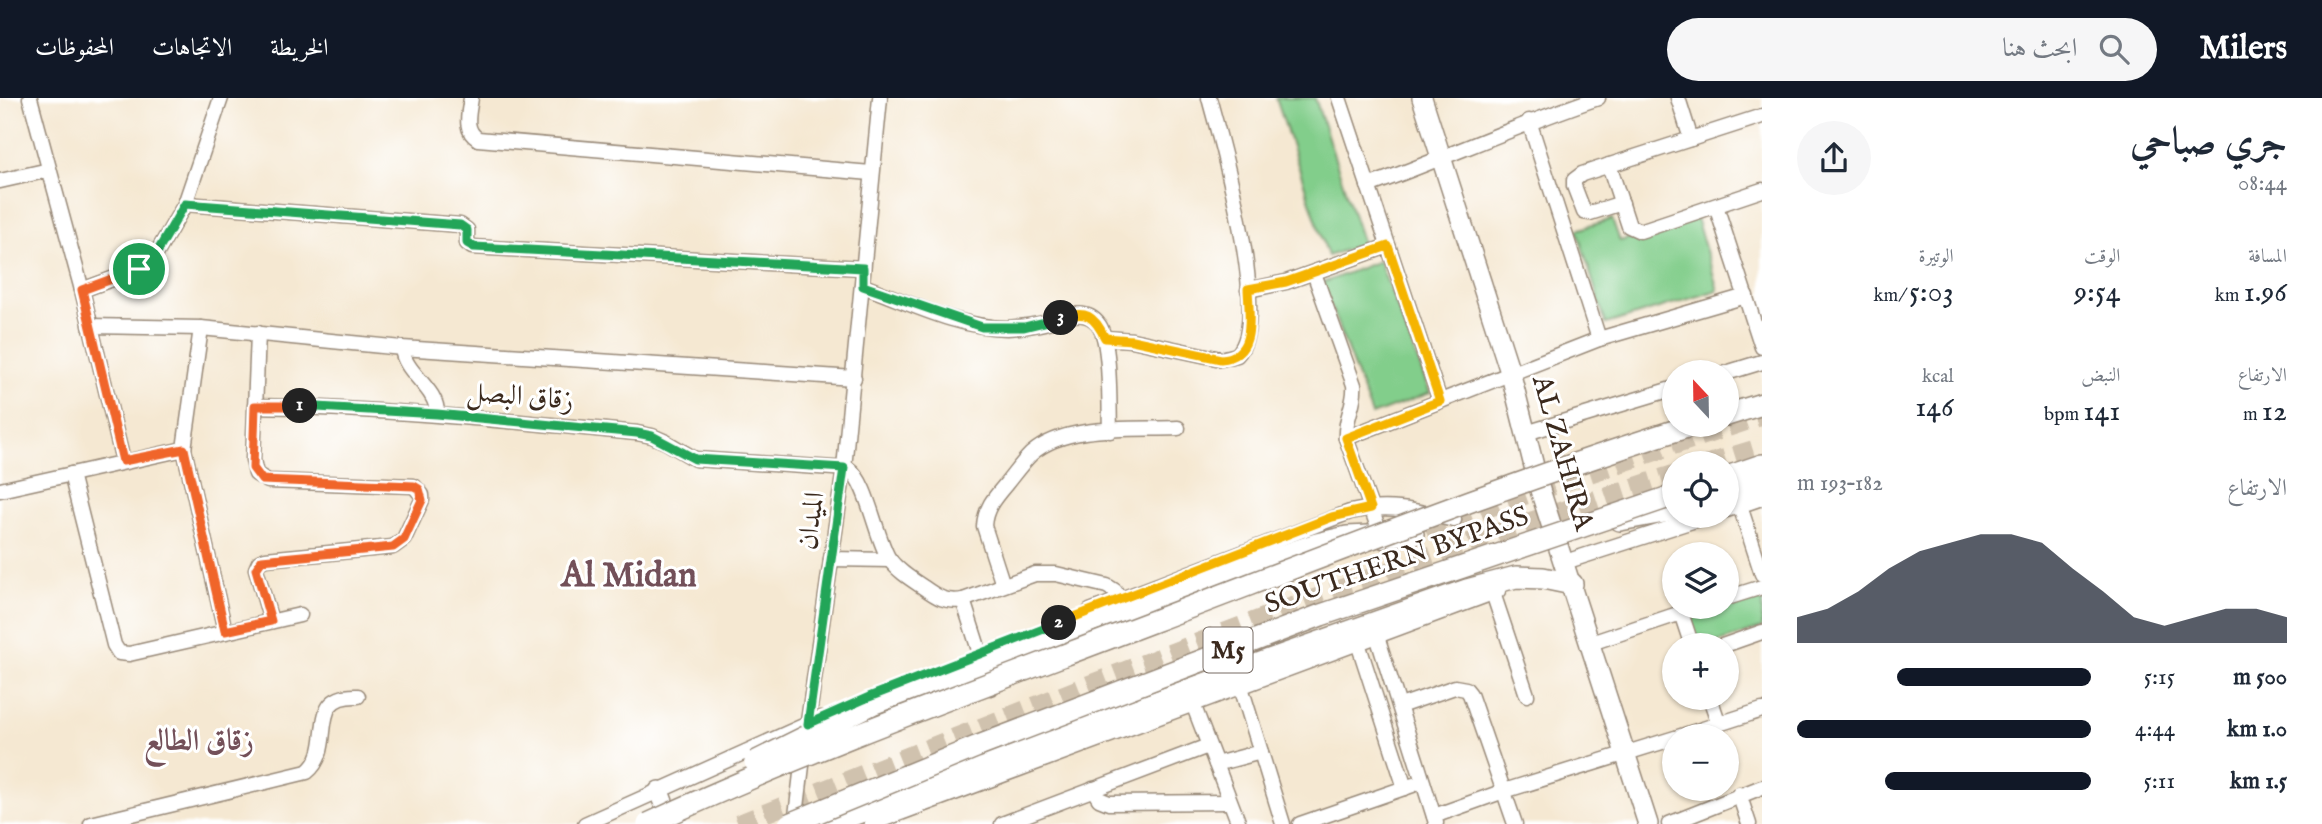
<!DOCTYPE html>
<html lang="ar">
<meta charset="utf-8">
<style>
:root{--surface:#fff;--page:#f6f6f7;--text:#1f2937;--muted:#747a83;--accent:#111827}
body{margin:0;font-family:"IM FELL English",Amiri,serif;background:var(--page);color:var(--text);direction:rtl;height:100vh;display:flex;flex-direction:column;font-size:26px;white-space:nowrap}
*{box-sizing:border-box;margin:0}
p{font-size:23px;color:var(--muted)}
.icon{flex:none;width:38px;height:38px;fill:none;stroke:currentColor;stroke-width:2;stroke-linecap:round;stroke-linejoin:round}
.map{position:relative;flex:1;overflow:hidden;direction:ltr}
.side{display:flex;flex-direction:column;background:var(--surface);width:560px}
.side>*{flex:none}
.needle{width:46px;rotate:338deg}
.tools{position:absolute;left:1662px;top:262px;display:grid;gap:14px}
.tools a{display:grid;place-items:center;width:77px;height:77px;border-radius:50%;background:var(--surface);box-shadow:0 2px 5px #0004;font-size:35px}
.pin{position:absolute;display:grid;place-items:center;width:60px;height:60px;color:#fff;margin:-30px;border:4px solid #fff;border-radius:50%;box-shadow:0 2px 7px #0007}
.km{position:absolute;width:35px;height:35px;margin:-18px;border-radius:50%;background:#222;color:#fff;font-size:19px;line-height:35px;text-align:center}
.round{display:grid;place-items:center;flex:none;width:74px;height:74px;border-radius:37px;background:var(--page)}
.headline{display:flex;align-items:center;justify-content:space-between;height:119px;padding:0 35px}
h1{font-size:38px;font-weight:600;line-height:52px}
.figures{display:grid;grid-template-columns:repeat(3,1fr);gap:10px;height:119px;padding:7px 35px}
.figures div{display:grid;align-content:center}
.figures b{font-size:30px;font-weight:600}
.figures small{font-size:19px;font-weight:400}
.figures p{font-size:19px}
.chart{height:196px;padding:14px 35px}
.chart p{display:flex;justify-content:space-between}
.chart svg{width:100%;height:126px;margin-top:7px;fill:var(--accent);opacity:.7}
ul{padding:0 35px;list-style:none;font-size:23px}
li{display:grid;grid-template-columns:112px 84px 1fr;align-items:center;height:52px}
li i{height:18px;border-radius:9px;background:var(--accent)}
header{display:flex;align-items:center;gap:42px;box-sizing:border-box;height:98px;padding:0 35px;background:var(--accent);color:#fff}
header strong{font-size:33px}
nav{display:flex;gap:38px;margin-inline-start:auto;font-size:24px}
.search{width:490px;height:63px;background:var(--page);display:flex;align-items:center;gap:18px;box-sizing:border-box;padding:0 24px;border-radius:38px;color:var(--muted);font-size:26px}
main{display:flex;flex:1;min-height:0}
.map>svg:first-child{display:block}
.green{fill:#82ce8b;stroke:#5e7c54;stroke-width:2}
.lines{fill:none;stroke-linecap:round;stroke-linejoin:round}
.major-tunnel{stroke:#d0c2ae;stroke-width:19;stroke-dasharray:19 10;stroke-linecap:butt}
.minor-casing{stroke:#988978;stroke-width:17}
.major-casing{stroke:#988978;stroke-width:22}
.highway-casing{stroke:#988978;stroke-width:24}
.minor{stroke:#fff;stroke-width:14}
.major{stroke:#fff;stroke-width:19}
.highway{stroke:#fff;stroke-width:21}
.highway-bridge-casing{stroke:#988978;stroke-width:24;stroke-linecap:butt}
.highway-bridge{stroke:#fff;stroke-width:21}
.split-1-casing{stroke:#fff;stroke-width:14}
.split-2-casing{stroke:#fff;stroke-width:14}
.split-3-casing{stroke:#fff;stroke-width:14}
.split-4-casing{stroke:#fff;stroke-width:14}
.split-1{stroke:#f0652b;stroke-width:9}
.split-2{stroke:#22a559;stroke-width:9}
.split-3{stroke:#f5b400;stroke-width:9}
.split-4{stroke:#22a559;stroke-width:9}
.labels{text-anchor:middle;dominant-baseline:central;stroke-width:6;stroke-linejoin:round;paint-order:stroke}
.shield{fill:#fff;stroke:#766a62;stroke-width:2}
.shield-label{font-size:26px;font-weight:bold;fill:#3b2a1e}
.street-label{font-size:28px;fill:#3b2a1e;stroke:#fff}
.neighbourhood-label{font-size:30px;font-weight:bold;fill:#735059;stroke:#fff}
.district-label{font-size:35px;font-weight:bold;fill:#735059;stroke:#fff}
</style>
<header>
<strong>Milers</strong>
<div class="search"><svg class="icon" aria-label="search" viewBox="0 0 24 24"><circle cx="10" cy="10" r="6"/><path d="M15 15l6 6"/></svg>ابحث هنا</div>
<nav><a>الخريطة</a><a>الاتجاهات</a><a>المحفوظات</a></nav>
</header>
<main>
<section class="side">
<div class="headline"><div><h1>جري صباحي</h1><p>08:44</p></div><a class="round"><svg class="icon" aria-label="share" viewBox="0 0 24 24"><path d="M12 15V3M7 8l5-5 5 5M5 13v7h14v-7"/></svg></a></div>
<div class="figures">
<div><p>المسافة</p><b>1.96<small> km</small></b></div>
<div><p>الوقت</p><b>9:54</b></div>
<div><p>الوتيرة</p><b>5:03<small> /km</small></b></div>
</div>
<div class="figures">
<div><p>الارتفاع</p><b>12<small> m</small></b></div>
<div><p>النبض</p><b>141<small> bpm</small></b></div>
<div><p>kcal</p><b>146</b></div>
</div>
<div class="chart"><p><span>الارتفاع</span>182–193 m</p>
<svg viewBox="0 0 160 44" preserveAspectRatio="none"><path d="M0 44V35L10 32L20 26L30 18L40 12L50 9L60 6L70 6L80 9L90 18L100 26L110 35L120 38L130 35L140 32L150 32L160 35V44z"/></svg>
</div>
<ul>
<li><b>500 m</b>5:15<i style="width:66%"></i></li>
<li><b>1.0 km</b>4:44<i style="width:100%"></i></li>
<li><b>1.5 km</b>5:11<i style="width:70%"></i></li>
</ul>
</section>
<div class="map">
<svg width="1762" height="726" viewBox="0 0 1762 726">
<rect width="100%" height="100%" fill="#fff"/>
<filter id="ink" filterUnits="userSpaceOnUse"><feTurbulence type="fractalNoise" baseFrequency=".0143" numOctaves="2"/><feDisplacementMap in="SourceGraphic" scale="14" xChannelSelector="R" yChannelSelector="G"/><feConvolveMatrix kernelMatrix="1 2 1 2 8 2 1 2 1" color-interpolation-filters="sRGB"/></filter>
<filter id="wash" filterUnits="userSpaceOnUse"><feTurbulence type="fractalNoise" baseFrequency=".00686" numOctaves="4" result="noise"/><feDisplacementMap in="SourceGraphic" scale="28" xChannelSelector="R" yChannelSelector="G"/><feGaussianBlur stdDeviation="1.57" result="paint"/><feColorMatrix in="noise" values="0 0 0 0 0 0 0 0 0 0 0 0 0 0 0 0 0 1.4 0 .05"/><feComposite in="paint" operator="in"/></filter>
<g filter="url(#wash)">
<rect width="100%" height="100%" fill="#f5e8d2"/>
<g class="green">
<path d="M1276 0H1315L1363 146 1328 158Z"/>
<path d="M1696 120 1718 192 1606 226 1577 132 1612 121 1620 143Z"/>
<path d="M1379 163 1430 295 1372 317 1322 185Z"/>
<path d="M1759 495 1762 504V530L1707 548H1698L1688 519 1717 509H1727V506Z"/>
</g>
</g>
<g filter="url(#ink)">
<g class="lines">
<g class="major-tunnel">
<path d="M1707 366 1762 349"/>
<path d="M1398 441 1540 392 1762 318"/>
<path d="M738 726C1048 603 1357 476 1675 376"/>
</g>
<defs>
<g id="minor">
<path d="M30 0 82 192 123 363"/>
<path d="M471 0C469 15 463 32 478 41L871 75"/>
<path d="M1339 0 1440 303"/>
<path d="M1678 0 1691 41"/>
<path d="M1529 23 1599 241"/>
<path d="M1609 67 1629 128 1640 133 1762 92"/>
<path d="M0 83 49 72"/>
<path d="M1368 88C1445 60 1520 26 1598 0"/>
<path d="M1622 105 1590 115 1584 114 1574 88V82L1582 76 1762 18"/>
<path d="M185 106 460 127 467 132V145L472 149 863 170"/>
<path d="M1716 108 1762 249"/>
<path d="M1314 175 1354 287C1356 306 1344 321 1346 340L1383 443"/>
<path d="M863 188C908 204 958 230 1007 230 1020 229 1032 228 1044 225 1062 221 1085 207 1099 227 1111 245 1109 309 1110 333"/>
<path d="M82 192 139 171 155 158 185 106 221 0"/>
<path d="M1248 192 1286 184 1388 148"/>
<path d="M90 228 201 230 402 250 854 280"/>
<path d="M201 230 184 351 225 533"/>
<path d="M258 235 253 362 256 376 268 383 414 388 422 397V402L404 441 393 449 266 461 259 464 256 471 271 523"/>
<path d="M1105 240 1132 242 1221 261 1237 257C1272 222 1222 47 1209 0"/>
<path d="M402 250C404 276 438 290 437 316"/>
<path d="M1726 275 1762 264"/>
<path d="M255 308C383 310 510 323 637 335L652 338 666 344 695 361 849 371C867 383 876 440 889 461 898 473 911 481 923 489 937 499 946 505 963 502L1035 476H1056L1107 488 1115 493 1120 501"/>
<path d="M1526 335 1675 290"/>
<path d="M1346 340 1599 241 1746 198"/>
<path d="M71 376 114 547 119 555 129 556 300 517"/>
<path d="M0 392 184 351"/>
<path d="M1740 408 1762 476"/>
<path d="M1727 412 1762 400"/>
<path d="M831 461 890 462"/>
<path d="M1565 464 1708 418"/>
<path d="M1003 487 984 428C985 410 995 399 1006 386 1014 376 1022 365 1031 356 1066 325 1134 332 1178 330"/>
<path d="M1493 495 1527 597"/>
<path d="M1727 500 1762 489"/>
<path d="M963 502 991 590"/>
<path d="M1090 513 1350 414C1389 406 1415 412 1454 422"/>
<path d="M1681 515 1692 548"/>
<path d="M1377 538 1436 725"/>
<path d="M1358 545 1405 690"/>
<path d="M1591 545 1699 509"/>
<path d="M1722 548 1762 534"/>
<path d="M1241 589 1283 726"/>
<path d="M1710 600 1719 626"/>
<path d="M1193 606 1239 726"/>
<path d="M1400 608 1455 589 1466 591 1470 596 1515 726"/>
<path d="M807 631 844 370 880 0"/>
<path d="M1678 639 1762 612"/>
<path d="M1216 666 1261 654"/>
<path d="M1093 691 1099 701 1109 705 1230 704"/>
<path d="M1739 696 1749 726"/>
<path d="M1434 718 1504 693 1675 640"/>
<path d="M91 726 307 674C338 649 304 596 358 598"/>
<path d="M585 726 821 620"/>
<path d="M795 726 804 651"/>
<path d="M871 726 1498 493"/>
<path d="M1002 726 1208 648"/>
<path d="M1300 726 1413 687"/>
<path d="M1669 726 1762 689"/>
</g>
<g id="major">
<path d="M1422 0 1511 277 1540 392 1648 726"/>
<path d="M659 693 666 712"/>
</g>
<g id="highway">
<path d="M1727 317 1762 306"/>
<path d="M1727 379 1762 367"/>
<path d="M1727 397 1762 386"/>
<path d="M1620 422 1675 412"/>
<path d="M1088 524 1317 446 1347 439 1413 436"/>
<path d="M828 726 1269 562 1467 492 1516 479 1543 480 1572 486"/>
</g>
</defs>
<use href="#minor" class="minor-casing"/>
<use href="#major" class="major-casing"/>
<use href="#highway" class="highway-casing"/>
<use href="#minor" class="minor"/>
<use href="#major" class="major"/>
<use href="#highway" class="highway"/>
<defs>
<g id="highway-bridge">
<path d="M755 664 872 606 1088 524"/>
<path d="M648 726C813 649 984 588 1154 523 1333 455 1511 384 1693 327"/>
<path d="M789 726 976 649 1321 517 1675 397"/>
</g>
</defs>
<use href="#highway-bridge" class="highway-bridge-casing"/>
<use href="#highway-bridge" class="highway-bridge"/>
</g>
</g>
<g class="lines" filter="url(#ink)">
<defs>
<path id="split-1" d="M139 171 82 192 123 363 184 351 225 533 271 523 256 471 262 462 393 449 404 441 422 402 419 391 414 388 262 382 253 370 255 308H300"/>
<path id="split-2" d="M300 308 437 316 637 335 652 338 695 361 844 370 808 626 869 599 1059 525"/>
<path id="split-3" d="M1059 525 1332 419 1371 410 1346 340 1440 303 1388 148 1286 184 1248 191C1249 217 1257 259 1221 261L1132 242 1105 240C1094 217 1086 212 1061 220"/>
<path id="split-4" d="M139 171 155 158 185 106 460 127 467 132V145L474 149 863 170V188L982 229H1024L1061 220"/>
</defs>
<use href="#split-1" class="split-1-casing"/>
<use href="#split-2" class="split-2-casing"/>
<use href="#split-3" class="split-3-casing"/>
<use href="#split-4" class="split-4-casing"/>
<use href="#split-1" class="split-1"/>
<use href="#split-2" class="split-2"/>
<use href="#split-3" class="split-3"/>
<use href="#split-4" class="split-4"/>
</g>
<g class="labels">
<rect class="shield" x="1203.5" y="529.5" width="49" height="45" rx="5"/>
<g class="shield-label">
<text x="1228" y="552">M5</text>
</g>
<g class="street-label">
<text transform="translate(520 299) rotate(5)">زقاق البصل</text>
<text transform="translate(1562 355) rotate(74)">AL ZAHIRA</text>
<text transform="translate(812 423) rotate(-82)">الميدان</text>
<text transform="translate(1397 463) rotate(-19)">SOUTHERN BYPASS</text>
</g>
<g class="neighbourhood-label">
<text x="199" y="644">زقاق الطالع</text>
</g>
<g class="district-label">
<text x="629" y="478">Al Midan</text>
</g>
</g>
</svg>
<div class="tools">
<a><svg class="needle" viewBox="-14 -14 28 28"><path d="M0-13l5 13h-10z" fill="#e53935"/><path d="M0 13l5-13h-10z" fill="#747a83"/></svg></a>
<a><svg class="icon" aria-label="locate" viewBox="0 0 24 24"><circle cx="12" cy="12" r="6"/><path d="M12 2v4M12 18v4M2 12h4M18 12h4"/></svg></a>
<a><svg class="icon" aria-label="layers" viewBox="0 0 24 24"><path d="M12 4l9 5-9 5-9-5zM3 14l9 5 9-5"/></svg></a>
<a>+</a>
<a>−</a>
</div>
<div class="pin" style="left:139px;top:171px;background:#1e9e55"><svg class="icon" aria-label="arrive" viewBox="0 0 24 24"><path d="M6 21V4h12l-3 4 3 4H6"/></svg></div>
<b class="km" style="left:300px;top:308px">1</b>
<b class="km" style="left:1059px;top:525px">2</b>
<b class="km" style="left:1061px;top:220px">3</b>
</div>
</main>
